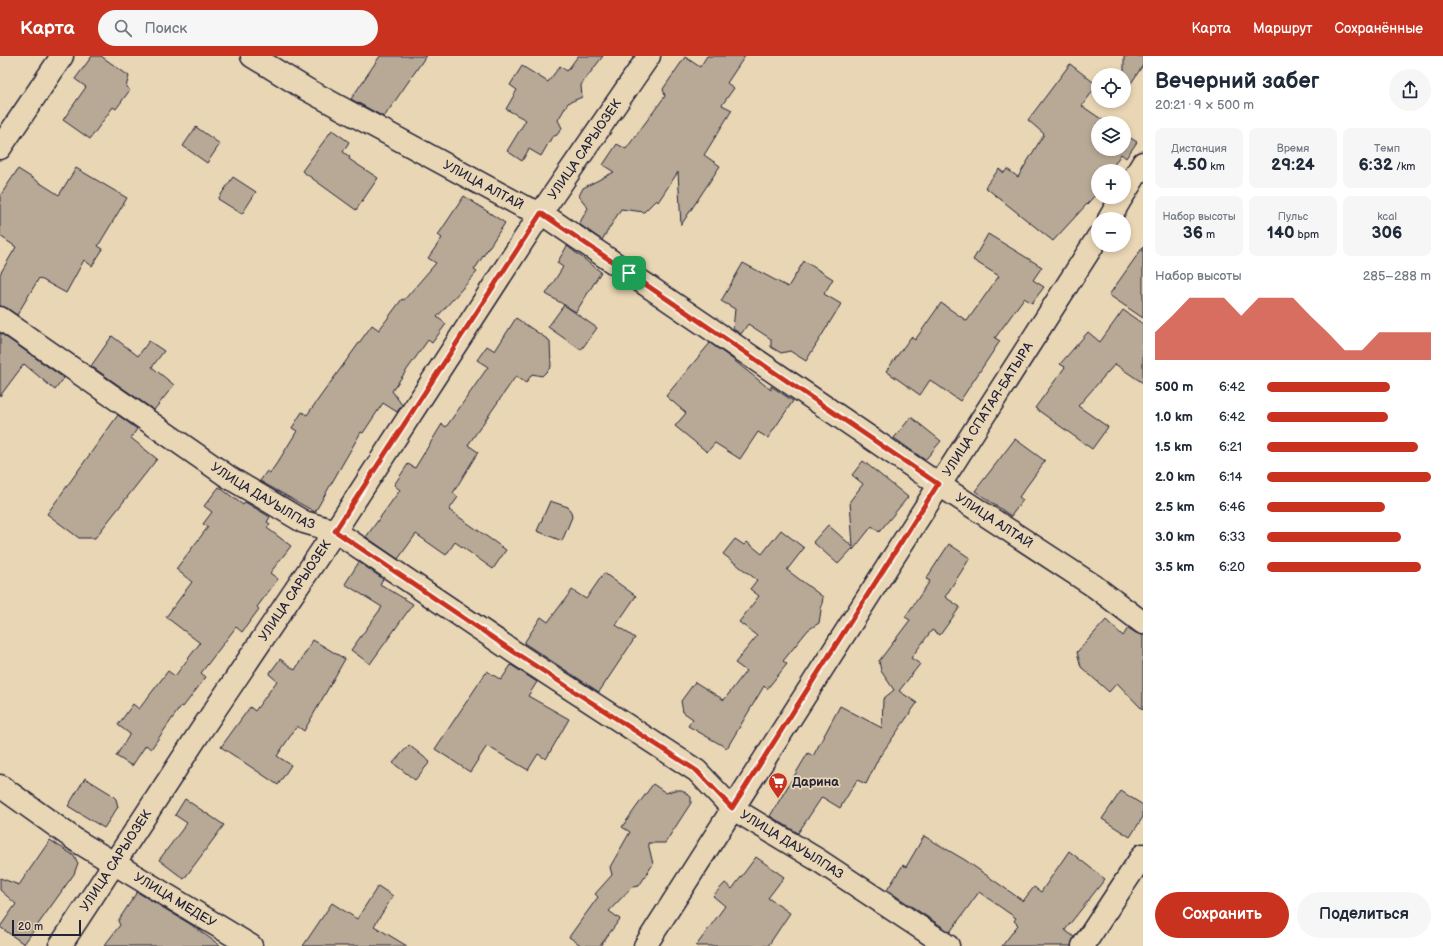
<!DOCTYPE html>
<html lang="ru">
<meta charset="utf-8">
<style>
:root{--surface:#fff;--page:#f6f6f7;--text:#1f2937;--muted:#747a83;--accent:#c8321e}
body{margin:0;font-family:"Balsamiq Sans",sans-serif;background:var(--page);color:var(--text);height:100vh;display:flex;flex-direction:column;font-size:15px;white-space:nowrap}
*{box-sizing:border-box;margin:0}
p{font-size:13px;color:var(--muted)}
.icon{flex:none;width:22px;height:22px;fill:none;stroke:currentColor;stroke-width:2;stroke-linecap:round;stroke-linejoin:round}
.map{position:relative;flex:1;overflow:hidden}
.sheet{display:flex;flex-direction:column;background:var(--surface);width:300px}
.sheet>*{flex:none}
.buttons{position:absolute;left:1091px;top:12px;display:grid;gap:8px}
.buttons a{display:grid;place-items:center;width:40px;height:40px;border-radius:50%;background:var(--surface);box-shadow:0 2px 6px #0003;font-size:20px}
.scale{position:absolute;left:12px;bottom:10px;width:69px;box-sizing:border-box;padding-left:4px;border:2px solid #22223b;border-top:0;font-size:11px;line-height:14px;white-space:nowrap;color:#22223b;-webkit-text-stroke:3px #e9d6b4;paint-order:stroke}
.pin{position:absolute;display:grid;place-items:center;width:34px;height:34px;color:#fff;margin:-17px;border-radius:8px;box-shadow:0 2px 6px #0006}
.round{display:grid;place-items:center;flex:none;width:42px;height:42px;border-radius:21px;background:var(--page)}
.head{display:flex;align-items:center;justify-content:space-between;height:68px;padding:0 12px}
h1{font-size:22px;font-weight:700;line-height:30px}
.stats{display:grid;grid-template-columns:repeat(3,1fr);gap:6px;height:68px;padding:4px 12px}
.stats div{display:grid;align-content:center;border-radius:8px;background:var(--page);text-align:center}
.stats b{font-size:17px;font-weight:700}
.stats small{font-size:11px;font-weight:400}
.stats p{font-size:11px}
.chart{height:112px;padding:8px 12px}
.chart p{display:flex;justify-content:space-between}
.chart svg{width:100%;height:72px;margin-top:4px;fill:var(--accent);opacity:.7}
.button{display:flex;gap:8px;margin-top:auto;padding:8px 12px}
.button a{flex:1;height:46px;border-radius:24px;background:var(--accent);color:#fff;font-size:16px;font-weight:700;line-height:46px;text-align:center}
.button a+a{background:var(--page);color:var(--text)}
ul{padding:0 12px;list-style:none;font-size:13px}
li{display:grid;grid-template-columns:64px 48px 1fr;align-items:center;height:30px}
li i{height:10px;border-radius:5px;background:var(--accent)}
header{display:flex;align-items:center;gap:24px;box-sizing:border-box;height:56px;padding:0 20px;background:var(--accent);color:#fff}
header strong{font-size:19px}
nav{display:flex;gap:22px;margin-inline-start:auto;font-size:14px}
.search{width:280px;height:36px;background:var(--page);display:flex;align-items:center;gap:10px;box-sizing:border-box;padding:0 14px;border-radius:22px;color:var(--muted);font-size:15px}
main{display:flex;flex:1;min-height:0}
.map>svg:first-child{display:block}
.building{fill:#b7a996;stroke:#22223b}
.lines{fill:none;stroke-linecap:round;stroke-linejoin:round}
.minor-casing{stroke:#22223b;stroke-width:25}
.minor{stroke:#e9d6b4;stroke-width:22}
.route-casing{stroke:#fff;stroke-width:8}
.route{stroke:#c8321e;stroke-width:5}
.labels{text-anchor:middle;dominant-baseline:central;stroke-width:3.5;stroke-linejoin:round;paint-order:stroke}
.street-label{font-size:13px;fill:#22223b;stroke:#e9d6b4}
.poi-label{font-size:13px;font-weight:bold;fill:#22223b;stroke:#e9d6b4;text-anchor:start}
</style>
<header>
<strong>Карта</strong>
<div class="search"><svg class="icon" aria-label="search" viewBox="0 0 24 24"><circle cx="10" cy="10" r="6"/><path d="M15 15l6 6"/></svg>Поиск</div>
<nav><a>Карта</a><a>Маршрут</a><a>Сохранённые</a></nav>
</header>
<main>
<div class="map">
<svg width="1143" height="890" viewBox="0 0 1143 890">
<rect width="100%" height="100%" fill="#e9d6b4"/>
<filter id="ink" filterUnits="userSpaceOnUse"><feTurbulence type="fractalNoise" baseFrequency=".025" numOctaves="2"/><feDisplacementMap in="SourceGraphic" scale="8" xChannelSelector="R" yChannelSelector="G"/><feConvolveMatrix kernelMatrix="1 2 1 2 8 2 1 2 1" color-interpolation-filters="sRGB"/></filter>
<g filter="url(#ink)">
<g class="building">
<path d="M92 0H101L129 20 126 31 130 34 116 53 113 51 90 83 63 64 86 31 75 23Z"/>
<path d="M380 0H426L384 61 351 43Z"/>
<path d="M578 0H603L581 29 582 41 568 47 558 64 562 72 557 79 552 81 541 100 529 93 522 105 507 95 526 64 506 53 517 34 510 29 522 10 548 26 560 10 567 15Z"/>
<path d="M707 0H745L727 27 734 32 722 49 732 54 704 99 720 110 681 169 678 116 658 146 656 144 644 156 621 153 602 184 579 168 588 152 579 140 583 132 614 116 603 109 617 88 626 93 665 40 663 33 685 1 700 11Z"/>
<path d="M1124 0H1143V9L1124 38Z"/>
<path d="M1070 8 1097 29 1082 50 1107 67H1098V93H1124V78L1137 86 1126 102 1121 98 1110 115H1098V136L1053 185 985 131 999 113 1004 117 1007 113 1018 121 1044 78 1028 64Z"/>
<path d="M196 71 220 88 207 107 183 90Z"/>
<path d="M332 74 349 86 343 96 350 101 349 103 378 122 356 154 302 115Z"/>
<path d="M76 112 127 142 98 190 103 193 92 210 84 204 66 237 39 222 17 259 7 252 0 250V218L16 191 0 180V140L18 113 59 139Z"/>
<path d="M233 121 256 136 242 158 218 143Z"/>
<path d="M464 140 505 167 474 214 477 216 437 261 446 268 432 287 428 284 392 335 402 349 397 356 383 347 363 377 361 376 315 456 260 425 267 415 270 417 281 401 297 375 292 372 302 356 307 359 372 269 379 274 402 243 404 244 436 207 428 202 442 182 438 179Z"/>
<path d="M988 178 1042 211 1033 224 1044 231 1032 247 1024 242 995 282 1000 285 960 345 930 324 920 339 886 315 911 281 915 284 941 247 967 265 999 220 973 204Z"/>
<path d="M567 190 601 216 576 256 546 238 563 211 557 207Z"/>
<path d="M1143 191V262L1109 239Z"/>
<path d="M804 205 833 223 824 238 841 248 806 305 790 295 781 297 771 291V283L748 268 741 278 733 273 735 253 721 245 743 207 788 231Z"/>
<path d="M564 249 597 272 581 294 548 271Z"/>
<path d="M1123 254 1143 268V327L1115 308 1078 350 1108 371 1092 393 1035 352 1065 311 1060 308 1088 276 1100 286Z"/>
<path d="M516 262 550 285 551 311 542 320 532 318 526 327 516 320 468 389 478 396 453 437 458 441 449 454 506 494 493 513 455 486 446 499 416 478 398 503 366 481 400 434 394 429 408 408 415 412 442 368 446 371 488 311 477 304 487 290 495 295Z"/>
<path d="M0 277 64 322 55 334 24 308 0 340Z"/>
<path d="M112 280 138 300 149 285 164 295 152 311 174 329 154 354 91 310Z"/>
<path d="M710 287 731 302 771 334V330L793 345 768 382 758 376 740 403 715 387 707 396 675 370 686 357 666 340Z"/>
<path d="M118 359 137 373 131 382 157 403 95 482H79L47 458Z"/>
<path d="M911 361 941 385 925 404 894 382Z"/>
<path d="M1015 383 1045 405 1019 441 1023 444 1011 460 975 435Z"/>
<path d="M863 405 908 441 879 476 872 470 853 494V492L838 508 813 486 828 469 853 491 850 445 863 428 852 419Z"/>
<path d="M219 431 243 449 245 446 270 461 267 466 270 468 267 472 291 490 270 517 278 523 257 551 259 553 242 576 236 571 201 617 206 621 183 651 181 650 151 693 146 689 132 710 116 700 130 678 118 669 133 648 139 653 168 615 175 620 200 587 166 561 192 526 176 513 208 471 203 468 212 456 204 450Z"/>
<path d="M550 445 568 451 571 456 572 461 562 485 537 475Z"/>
<path d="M781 474 804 492 787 514 823 541 819 567 808 574 783 605 787 608 767 633 764 630 727 692 688 670 693 663 683 656 681 645 695 626 724 644 746 615 735 607 757 580 739 566 759 540 750 533 757 524 723 498 735 483 744 489 747 486 762 498Z"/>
<path d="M949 488 970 502 945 541 960 551 940 579 932 574 911 602 920 608 899 635 917 647 880 700V699L866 728 857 724 840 752 822 741 798 777 770 760 808 697 813 700 840 650 882 672 883 643 894 634 881 615 879 605 910 564 905 561 930 525 926 523Z"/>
<path d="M359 506 383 523 380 528 413 548 370 608 351 594 382 551 345 528Z"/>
<path d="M604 517 636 540 616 569 635 582 599 636 524 587 541 561 548 566 572 534 586 543Z"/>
<path d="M1106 564 1123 580 1128 572 1136 577 1143 579V654L1117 627 1109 636 1081 611 1077 596Z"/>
<path d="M313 584 345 603 304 675 297 670 277 700 291 709 278 729 221 691 250 651 255 655 277 625 269 618 280 603 295 614Z"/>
<path d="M511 609 537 626 528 640 569 663 546 703 538 698 528 714 487 690 470 716 435 693 487 615 501 624Z"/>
<path d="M409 689 430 706 415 724 393 707Z"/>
<path d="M85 722 111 738 116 743 118 751 104 772 68 750Z"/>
<path d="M653 728 666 737 674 734H682L691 741V747L665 787H648L653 808 639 830 632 831 609 855 620 863 600 890H582L569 881 598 841 595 838 612 819 610 811 630 776 622 771Z"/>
<path d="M1121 735 1143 749V761L1130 781 1102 763Z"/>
<path d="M185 743 224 769 184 823 159 804 187 767 175 759Z"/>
<path d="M924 780 965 804 1023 845 1034 831 1041 836 1069 795 1105 823 1065 874 1074 881 1071 890H1002L1018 869 1014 865 1016 862 979 836 950 876 887 834 903 809 906 811Z"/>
<path d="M50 784 73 799 78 807 74 818 24 888 0 871 16 848 0 834V822L19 829Z"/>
<path d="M756 801 784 821 768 842 790 857 768 890H696L725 850 713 840 725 827 732 833Z"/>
<path d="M378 830 393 840 374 870 407 890H303L332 847 357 863Z"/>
<path d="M137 836 190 868 221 890H104L120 869 118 865Z"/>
</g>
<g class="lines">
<defs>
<g id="minor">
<path id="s1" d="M252 0 306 33 522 150 541 157 938 428 1094 530 1143 567"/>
<path d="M0 92 62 0"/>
<path d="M1124 138 1143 107"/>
<path d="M1109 163 1122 141"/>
<path id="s2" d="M0 262 230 422 304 466 335 475 514 596 697 715 732 752 818 804 948 890"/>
<path id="s3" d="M0 730 77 785 251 890"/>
<path id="s4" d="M60 890 200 676 335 475 541 157 649 0"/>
<path id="s5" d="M645 890 1098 181"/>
<path d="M1083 890 1143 799"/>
</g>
</defs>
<use href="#minor" class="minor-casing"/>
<use href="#minor" class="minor"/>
</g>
</g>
<g class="lines" filter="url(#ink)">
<defs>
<path id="route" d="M541 157 938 428 732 752 697 715 514 596 335 475Z"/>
</defs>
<use href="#route" class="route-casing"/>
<use href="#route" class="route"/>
</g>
<defs>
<symbol id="supermarket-pin" viewBox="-11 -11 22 30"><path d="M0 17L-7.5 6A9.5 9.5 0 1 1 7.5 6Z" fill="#c8321e" stroke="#e9d6b4"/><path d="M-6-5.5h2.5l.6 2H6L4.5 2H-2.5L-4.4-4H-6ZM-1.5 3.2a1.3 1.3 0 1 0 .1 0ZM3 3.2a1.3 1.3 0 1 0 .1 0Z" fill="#fff"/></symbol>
</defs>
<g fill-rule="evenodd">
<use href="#supermarket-pin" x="767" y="715" width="22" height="30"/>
</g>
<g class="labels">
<g class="street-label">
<text stroke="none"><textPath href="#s4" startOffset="954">УЛИЦА САРЫОЗЕК</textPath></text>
<text stroke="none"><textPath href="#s1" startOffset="265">УЛИЦА АЛТАЙ</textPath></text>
<text stroke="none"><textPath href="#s5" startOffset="637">УЛИЦА СПАТАЯ-БАТЫРА</textPath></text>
<text stroke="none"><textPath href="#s2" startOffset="318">УЛИЦА ДАУЫЛПАЗ</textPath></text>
<text stroke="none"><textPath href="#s1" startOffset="877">УЛИЦА АЛТАЙ</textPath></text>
<text stroke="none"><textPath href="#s4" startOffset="426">УЛИЦА САРЫОЗЕК</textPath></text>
<text stroke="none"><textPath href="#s2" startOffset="954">УЛИЦА ДАУЫЛПАЗ</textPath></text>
<text stroke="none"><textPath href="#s4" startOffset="102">УЛИЦА САРЫОЗЕК</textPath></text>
<text stroke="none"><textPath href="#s3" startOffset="209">УЛИЦА МЕДЕУ</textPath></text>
</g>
<g class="poi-label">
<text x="792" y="726">Дарина</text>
</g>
</g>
</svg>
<div class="buttons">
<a><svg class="icon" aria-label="locate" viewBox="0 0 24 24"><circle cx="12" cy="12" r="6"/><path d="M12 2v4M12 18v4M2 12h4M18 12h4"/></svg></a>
<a><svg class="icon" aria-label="layers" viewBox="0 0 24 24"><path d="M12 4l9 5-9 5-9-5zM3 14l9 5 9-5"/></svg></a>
<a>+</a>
<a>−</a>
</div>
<div class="scale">20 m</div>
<div class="pin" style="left:629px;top:217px;background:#1e9e55"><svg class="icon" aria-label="arrive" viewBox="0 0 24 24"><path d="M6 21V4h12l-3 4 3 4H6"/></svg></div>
</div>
<section class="sheet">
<div class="head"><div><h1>Вечерний забег</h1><p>20:21 · 9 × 500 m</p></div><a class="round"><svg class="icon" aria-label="share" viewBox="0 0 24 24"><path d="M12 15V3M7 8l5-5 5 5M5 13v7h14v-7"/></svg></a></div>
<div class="stats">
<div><p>Дистанция</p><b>4.50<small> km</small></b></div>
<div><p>Время</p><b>29:24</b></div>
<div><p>Темп</p><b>6:32<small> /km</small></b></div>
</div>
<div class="stats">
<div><p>Набор высоты</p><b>36<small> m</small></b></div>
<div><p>Пульс</p><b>140<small> bpm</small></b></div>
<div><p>kcal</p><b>306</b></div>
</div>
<div class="chart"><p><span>Набор высоты</span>285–288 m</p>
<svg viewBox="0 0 160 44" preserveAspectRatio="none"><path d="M0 44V27L10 17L20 6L30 6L40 6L50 17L60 6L70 6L80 6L90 17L100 27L110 38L120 38L130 27L140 27L150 27L160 27V44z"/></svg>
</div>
<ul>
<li><b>500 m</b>6:42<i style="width:75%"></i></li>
<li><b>1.0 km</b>6:42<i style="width:74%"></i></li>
<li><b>1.5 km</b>6:21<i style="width:92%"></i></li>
<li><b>2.0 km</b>6:14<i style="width:100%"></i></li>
<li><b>2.5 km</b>6:46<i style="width:72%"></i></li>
<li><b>3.0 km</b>6:33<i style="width:82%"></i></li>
<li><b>3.5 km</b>6:20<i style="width:94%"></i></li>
</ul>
<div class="button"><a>Сохранить</a><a>Поделиться</a></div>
</section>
</main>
